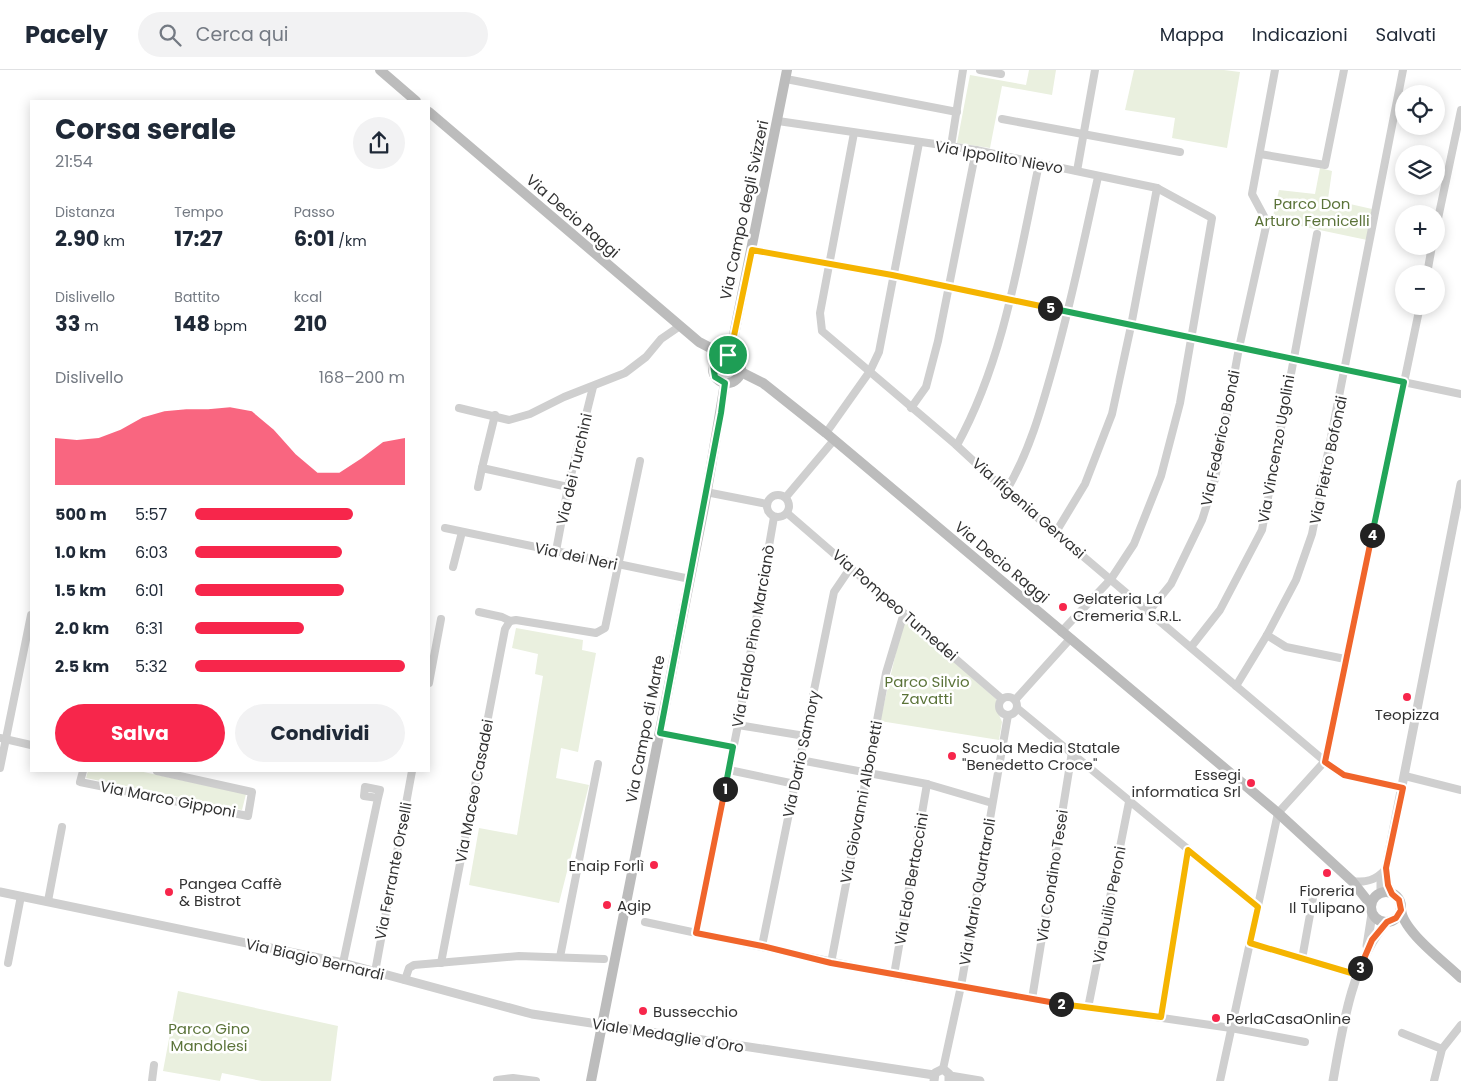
<!DOCTYPE html>
<html lang="it">
<meta charset="utf-8">
<style>
:root{--surface:#fff;--page:#f2f2f3;--text:#1f2937;--muted:#747a83;--line:#e0e1e3;--accent:#f7264b}
body{margin:0;font-family:Poppins,sans-serif;background:var(--page);color:var(--text);height:100vh;display:flex;flex-direction:column;font-size:19px;white-space:nowrap}
*{box-sizing:border-box;margin:0}
p{font-size:16px;color:var(--muted)}
.icon{flex:none;width:28px;height:28px;fill:none;stroke:currentColor;stroke-width:2;stroke-linecap:round;stroke-linejoin:round}
.map{position:relative;flex:1;overflow:hidden}
.panel{position:absolute;left:30px;top:30px;width:400px;height:672px;display:flex;flex-direction:column;background:var(--surface);border-radius:0px;box-shadow:0 2px 12px #0003}
.panel>*{flex:none}
.controls{position:absolute;left:1395px;top:15px;display:grid;gap:10px}
.controls a{display:grid;place-items:center;width:50px;height:50px;border-radius:50%;background:var(--surface);box-shadow:0 2px 12px #0003;font-size:25px}
.pin{position:absolute;display:grid;place-items:center;width:42px;height:42px;color:#fff;margin:-21px;border:2px solid #fff;border-radius:50%;box-shadow:0 1px 5px #0007}
.km{position:absolute;width:25px;height:25px;margin:-12px;border-radius:50%;background:#222;color:#fff;font-size:14px;line-height:25px;text-align:center}
.round{display:grid;place-items:center;flex:none;width:52px;height:52px;border-radius:26px;background:var(--page)}
.headline{display:flex;align-items:center;justify-content:space-between;height:85px;padding:0 25px}
h1{font-size:28px;font-weight:700;line-height:38px}
.figures{display:grid;grid-template-columns:repeat(3,1fr);gap:8px;height:85px;padding:5px 25px}
.figures div{display:grid;align-content:center}
.figures b{font-size:21px;font-weight:700}
.figures small{font-size:14px;font-weight:400}
.figures p{font-size:14px}
.chart{height:140px;padding:10px 25px}
.chart p{display:flex;justify-content:space-between}
.chart svg{width:100%;height:90px;margin-top:5px;fill:var(--accent);opacity:.7}
.primary-button{display:flex;gap:10px;margin-top:auto;padding:10px 25px}
.primary-button a{flex:1;height:58px;border-radius:30px;background:var(--accent);color:#fff;font-size:20px;font-weight:700;line-height:58px;text-align:center}
.primary-button a+a{background:var(--page);color:var(--text)}
ul{padding:0 25px;list-style:none;font-size:16px}
li{display:grid;grid-template-columns:80px 60px 1fr;align-items:center;height:38px}
li i{height:12px;border-radius:6px;background:var(--accent)}
header{display:flex;align-items:center;gap:30px;box-sizing:border-box;height:70px;padding:0 25px;background:var(--surface);border-bottom:1px solid var(--line)}
header strong{font-size:24px}
nav{display:flex;gap:28px;margin-inline-start:auto;font-size:18px}
.search{width:350px;height:45px;background:var(--page);display:flex;align-items:center;gap:12px;box-sizing:border-box;padding:0 18px;border-radius:28px;color:var(--muted);font-size:19px}
.map>svg:first-child{display:block}
.green{fill:#eaf0df}
.lines{fill:none;stroke-linecap:round;stroke-linejoin:round}
.minor{stroke:#cfcfcf;stroke-width:8}
.tertiary{stroke:#cfcfcf;stroke-width:9}
.secondary{stroke:#bcbcbc;stroke-width:10}
.split-1-casing{stroke:#fff;stroke-width:10}
.split-2-casing{stroke:#fff;stroke-width:10}
.split-3-casing{stroke:#fff;stroke-width:10}
.split-4-casing{stroke:#fff;stroke-width:10}
.split-5-casing{stroke:#fff;stroke-width:10}
.split-6-casing{stroke:#fff;stroke-width:10}
.split-1{stroke:#22a559;stroke-width:6}
.split-2{stroke:#f0652b;stroke-width:6}
.split-3{stroke:#f5b400;stroke-width:6}
.split-4{stroke:#f0652b;stroke-width:6}
.split-5{stroke:#22a559;stroke-width:6}
.split-6{stroke:#f5b400;stroke-width:6}
.poi-dot{fill:#f7264b;stroke:#fff;stroke-width:2}
.labels{text-anchor:middle;dominant-baseline:central;stroke-width:5;stroke-linejoin:round;paint-order:stroke}
.street-label{font-size:15px;fill:#323232;stroke:#fff}
.park-label{font-size:15px;fill:#5b7339;stroke:#fff}
.poi-label{font-size:15px;fill:#323232;stroke:#fff;text-anchor:start}
</style>
<header>
<strong>Pacely</strong>
<div class="search"><svg class="icon" aria-label="search" viewBox="0 0 24 24"><circle cx="10" cy="10" r="6"/><path d="M15 15l6 6"/></svg>Cerca qui</div>
<nav><a>Mappa</a><a>Indicazioni</a><a>Salvati</a></nav>
</header>
<div class="map">
<svg width="1461" height="1011" viewBox="0 0 1461 1011">
<rect width="100%" height="100%" fill="#fff"/>
<g class="green">
<path d="M1029 0H1056L1052 25 1002 16 990 78 957 73 970 5 1026 15Z"/>
<path d="M1134 0H1224L1240 2 1227 78 1172 68 1175 48 1125 40Z"/>
<path d="M1320 98 1332 101 1328 129 1372 139 1367 170 1272 150 1279 120 1315 124Z"/>
<path d="M904 548 996 629 997 640 1002 652 999 670 880 651Z"/>
<path d="M516 558 583 570 582 580 596 583 578 682 561 678 556 708 589 715 559 833 469 815 479 758 517 765 543 606 535 604 538 584 512 578Z"/>
<path d="M88 701H139L246 724 242 740 86 708Z"/>
<path d="M178 921 338 956 331 1011H262L222 1003 220 1011 163 1001Z"/>
</g>
<g class="lines">
<g class="minor">
<path d="M980 0 1001 4"/>
<path d="M786 9 957 42"/>
<path d="M1002 49 1180 82"/>
<path d="M778 51 976 80 1157 118 1212 148 1180 333 1161 406 1134 474 1111 509 1061 562"/>
<path d="M854 63 820 243 822 261 955 374 1006 421 1334 699 1344 705 1403 718"/>
<path d="M951 76 963 0"/>
<path d="M1260 84 1325 95 1344 0"/>
<path d="M1077 101 1095 0"/>
<path d="M1436 158 1461 40"/>
<path d="M752 180 892 205 1461 324"/>
<path d="M1427 204 1432 176"/>
<path d="M459 338 509 350 530 344 564 327 625 303 646 287 661 269 680 256"/>
<path d="M911 338 926 317 938 271 976 80"/>
<path d="M495 345 482 398 568 417"/>
<path d="M826 363 870 301 879 282 919 73"/>
<path d="M957 375C1004 290 1019 188 1039 94"/>
<path d="M478 417 482 398"/>
<path d="M1006 421C1029 383 1041 340 1053 297 1071 234 1084 170 1098 107"/>
<path d="M706 422 767 434"/>
<circle cx="778" cy="436" r="11"/>
<path d="M786 427 834 370"/>
<path d="M787 443 1002 629"/>
<path d="M445 458 690 509"/>
<path d="M1056 462 1085 414 1112 344 1131 256 1157 118"/>
<path d="M556 481 568 417 593 317"/>
<path d="M453 497 462 462"/>
<path d="M1149 541 1171 514 1202 450 1215 409 1239 278 1267 152 1252 124 1275 0"/>
<path d="M479 542 502 547 510 551 516 550 596 563 605 558 640 391"/>
<path d="M1267 565 1286 577 1345 589"/>
<path d="M1191 577 1220 540 1262 460 1317 164"/>
<path d="M429 613 441 549"/>
<path d="M1236 616 1267 565 1296 510 1312 464 1403 0"/>
<circle cx="1008" cy="636" r="9"/>
<path d="M1015 630 1070 569"/>
<path d="M1017 638 1258 837"/>
<path d="M738 655 805 666"/>
<path d="M660 663 733 677"/>
<path d="M0 668 31 675"/>
<path d="M800 690 927 714 992 733"/>
<path d="M0 698 31 545"/>
<path d="M729 700 795 714"/>
<path d="M83 701 80 712 248 746 252 722 157 701"/>
<path d="M1405 706 1461 720"/>
<path d="M1352 811C1366 813 1376 810 1385 800"/>
<path d="M48 831 62 757"/>
<path d="M645 852 894 905 1032 929 1231 958 1305 972"/>
<path d="M696 863 738 655 774 447"/>
<path d="M1250 873 1358 905"/>
<path d="M762 876 834 522 851 497"/>
<path d="M560 887 598 694"/>
<path d="M1302 889 1313 828"/>
<path d="M8 893 21 826"/>
<path d="M343 893 378 728 364 726 365 717 380 720 378 728"/>
<path d="M441 893 505 559 510 551"/>
<path d="M831 893 886 603 904 543"/>
<path d="M375 902 412 701"/>
<path d="M894 905 927 714"/>
<path d="M405 910 409 898 414 895 519 886 604 889"/>
<path d="M1032 929 1072 682"/>
<path d="M1088 938 1129 732"/>
<path d="M1161 947 1188 780"/>
<path d="M1402 963 1442 979"/>
<path d="M943 999 961 916 1008 645"/>
<path d="M497 1010 513 1008 536 1011"/>
<path d="M152 1011 154 995"/>
<path d="M1220 1011 1278 743 1325 691 1420 236"/>
<path d="M1434 1011 1442 979 1461 955"/>
</g>
<g class="tertiary">
<path d="M1386 800 1388 815 1392 824"/>
<path d="M0 822 343 893 532 944 934 1005"/>
<path d="M1381 823V810L1386 798 1461 414"/>
<path d="M1367 876 1372 844"/>
<path d="M950 1006 980 1011"/>
<path d="M934 1011 935 1003 943 999 949 1004V1011"/>
<path d="M1333 1011C1342 960 1352 891 1387 852"/>
</g>
<g class="secondary">
<path d="M380 0 416 31"/>
<path d="M429 42 699 272 724 285"/>
<circle cx="727" cy="299" r="14"/>
<path d="M730 285 787 0"/>
<path d="M741 302 763 313 826 363 1278 743 1352 811 1371 835"/>
<circle cx="1386" cy="837" r="15"/>
<path d="M1401 839C1402 861 1445 892 1461 908"/>
<path d="M591 1011 705 432 725 313"/>
</g>
</g>
<g class="lines">
<defs>
<path id="split-1" d="M725 719 733 677 660 663 721 343 725 313 715 307 713 295 717 289 728 285"/>
<path id="split-2" d="M725 719 696 863 762 876 831 893 1061 934"/>
<path id="split-3" d="M1061 934 1161 947 1188 780 1258 837 1250 873 1358 905 1360 898"/>
<path id="split-4" d="M1360 898 1372 870 1387 852 1396 848 1401 840 1399 830 1392 824 1388 815 1386 798 1403 718 1344 705 1325 692 1372 465"/>
<path id="split-5" d="M1050 238 1404 312 1372 465"/>
<path id="split-6" d="M728 285H730L752 180 892 205 1050 238"/>
</defs>
<use href="#split-1" class="split-1-casing"/>
<use href="#split-2" class="split-2-casing"/>
<use href="#split-3" class="split-3-casing"/>
<use href="#split-4" class="split-4-casing"/>
<use href="#split-5" class="split-5-casing"/>
<use href="#split-6" class="split-6-casing"/>
<use href="#split-1" class="split-1"/>
<use href="#split-2" class="split-2"/>
<use href="#split-3" class="split-3"/>
<use href="#split-4" class="split-4"/>
<use href="#split-5" class="split-5"/>
<use href="#split-6" class="split-6"/>
</g>
<g class="poi-dot">
<circle cx="1063" cy="537" r="5"/>
<circle cx="1407" cy="627" r="5"/>
<circle cx="952" cy="686" r="5"/>
<circle cx="1251" cy="713" r="5"/>
<circle cx="654" cy="795" r="5"/>
<circle cx="1327" cy="803" r="5"/>
<circle cx="169" cy="822" r="5"/>
<circle cx="607" cy="835" r="5"/>
<circle cx="643" cy="941" r="5"/>
<circle cx="1216" cy="948" r="5"/>
</g>
<g class="labels">
<g class="street-label">
<text transform="translate(999 87) rotate(10)">Via Ippolito Nievo</text>
<text transform="translate(744 140) rotate(-78)">Via Campo degli Svizzeri</text>
<text transform="translate(573 146) rotate(41)">Via Decio Raggi</text>
<text transform="translate(1220 368) rotate(-78)">Via Federico Bondi</text>
<text transform="translate(1276 379) rotate(-80)">Via Vincenzo Ugolini</text>
<text transform="translate(1328 390) rotate(-78)">Via Pietro Bofondi</text>
<text transform="translate(574 399) rotate(-77)">Via dei Turchini</text>
<text transform="translate(1029 438) rotate(41)">Via Ifigenia Gervasi</text>
<text transform="translate(576 486) rotate(12)">Via dei Neri</text>
<text transform="translate(1002 492) rotate(40)">Via Decio Raggi</text>
<text transform="translate(895 535) rotate(41)">Via Pompeo Tumedei</text>
<text transform="translate(753 566) rotate(-80)">Via Eraldo Pino Marcianò</text>
<text transform="translate(645 659) rotate(-79)">Via Campo di Marte</text>
<text transform="translate(801 684) rotate(-78)">Via Dario Samory</text>
<text transform="translate(474 721) rotate(-79)">Via Maceo Casadei</text>
<text transform="translate(168 729) rotate(11)">Via Marco Gipponi</text>
<text transform="translate(861 732) rotate(-79)">Via Giovanni Albonetti</text>
<text transform="translate(393 801) rotate(-79)">Via Ferrante Orselli</text>
<text transform="translate(1052 806) rotate(-81)">Via Condino Tesei</text>
<text transform="translate(911 809) rotate(-80)">Via Edo Bertaccini</text>
<text transform="translate(977 822) rotate(-80)">Via Mario Quartaroli</text>
<text transform="translate(1109 835) rotate(-79)">Via Duilio Peroni</text>
<text transform="translate(315 889) rotate(13)">Via Biagio Bernardi</text>
<text transform="translate(668 965) rotate(9)">Viale Medaglie d'Oro</text>
</g>
<g class="park-label">
<text x="1312" y="133">Parco Don<tspan x="1312" dy="17">Arturo Femicelli</tspan></text>
<text x="927" y="611">Parco Silvio<tspan x="927" dy="17">Zavatti</tspan></text>
<text x="209" y="958">Parco Gino<tspan x="209" dy="17">Mandolesi</tspan></text>
</g>
<g class="poi-label">
<text x="1073" y="528">Gelateria La<tspan x="1073" dy="17">Cremeria S.R.L.</tspan></text>
<text x="1407" y="644" text-anchor="middle">Teopizza</text>
<text x="962" y="677">Scuola Media Statale<tspan x="962" dy="17">"Benedetto Croce"</tspan></text>
<text x="1241" y="704" text-anchor="end">Essegi<tspan x="1241" dy="17">informatica Srl</tspan></text>
<text x="644" y="795" text-anchor="end">Enaip Forlì</text>
<text x="179" y="813">Pangea Caffè<tspan x="179" dy="17">&amp; Bistrot</tspan></text>
<text x="1327" y="820" text-anchor="middle">Fioreria<tspan x="1327" dy="17">Il Tulipano</tspan></text>
<text x="617" y="835">Agip</text>
<text x="653" y="941">Bussecchio</text>
<text x="1226" y="948">PerlaCasaOnline</text>
</g>
</g>
</svg>
<div class="controls">
<a><svg class="icon" aria-label="locate" viewBox="0 0 24 24"><circle cx="12" cy="12" r="6"/><path d="M12 2v4M12 18v4M2 12h4M18 12h4"/></svg></a>
<a><svg class="icon" aria-label="layers" viewBox="0 0 24 24"><path d="M12 4l9 5-9 5-9-5zM3 14l9 5 9-5"/></svg></a>
<a>+</a>
<a>−</a>
</div>
<div class="pin" style="left:728px;top:285px;background:#1e9e55"><svg class="icon" aria-label="arrive" viewBox="0 0 24 24"><path d="M6 21V4h12l-3 4 3 4H6"/></svg></div>
<b class="km" style="left:725px;top:719px">1</b>
<b class="km" style="left:1061px;top:934px">2</b>
<b class="km" style="left:1360px;top:898px">3</b>
<b class="km" style="left:1372px;top:465px">4</b>
<b class="km" style="left:1050px;top:238px">5</b>
<section class="panel">
<div class="headline"><div><h1>Corsa serale</h1><p>21:54</p></div><a class="round"><svg class="icon" aria-label="share" viewBox="0 0 24 24"><path d="M12 15V3M7 8l5-5 5 5M5 13v7h14v-7"/></svg></a></div>
<div class="figures">
<div><p>Distanza</p><b>2.90<small> km</small></b></div>
<div><p>Tempo</p><b>17:27</b></div>
<div><p>Passo</p><b>6:01<small> /km</small></b></div>
</div>
<div class="figures">
<div><p>Dislivello</p><b>33<small> m</small></b></div>
<div><p>Battito</p><b>148<small> bpm</small></b></div>
<div><p>kcal</p><b>210</b></div>
</div>
<div class="chart"><p><span>Dislivello</span>168–200 m</p>
<svg viewBox="0 0 160 44" preserveAspectRatio="none"><path d="M0 44V21L10 22L20 21L30 17L40 11L50 8L60 7L70 7L80 6L90 8L100 17L110 29L120 38L130 38L140 31L150 23L160 21V44z"/></svg>
</div>
<ul>
<li><b>500 m</b>5:57<i style="width:75%"></i></li>
<li><b>1.0 km</b>6:03<i style="width:70%"></i></li>
<li><b>1.5 km</b>6:01<i style="width:71%"></i></li>
<li><b>2.0 km</b>6:31<i style="width:52%"></i></li>
<li><b>2.5 km</b>5:32<i style="width:100%"></i></li>
</ul>
<div class="primary-button"><a>Salva</a><a>Condividi</a></div>
</section>
</div>
